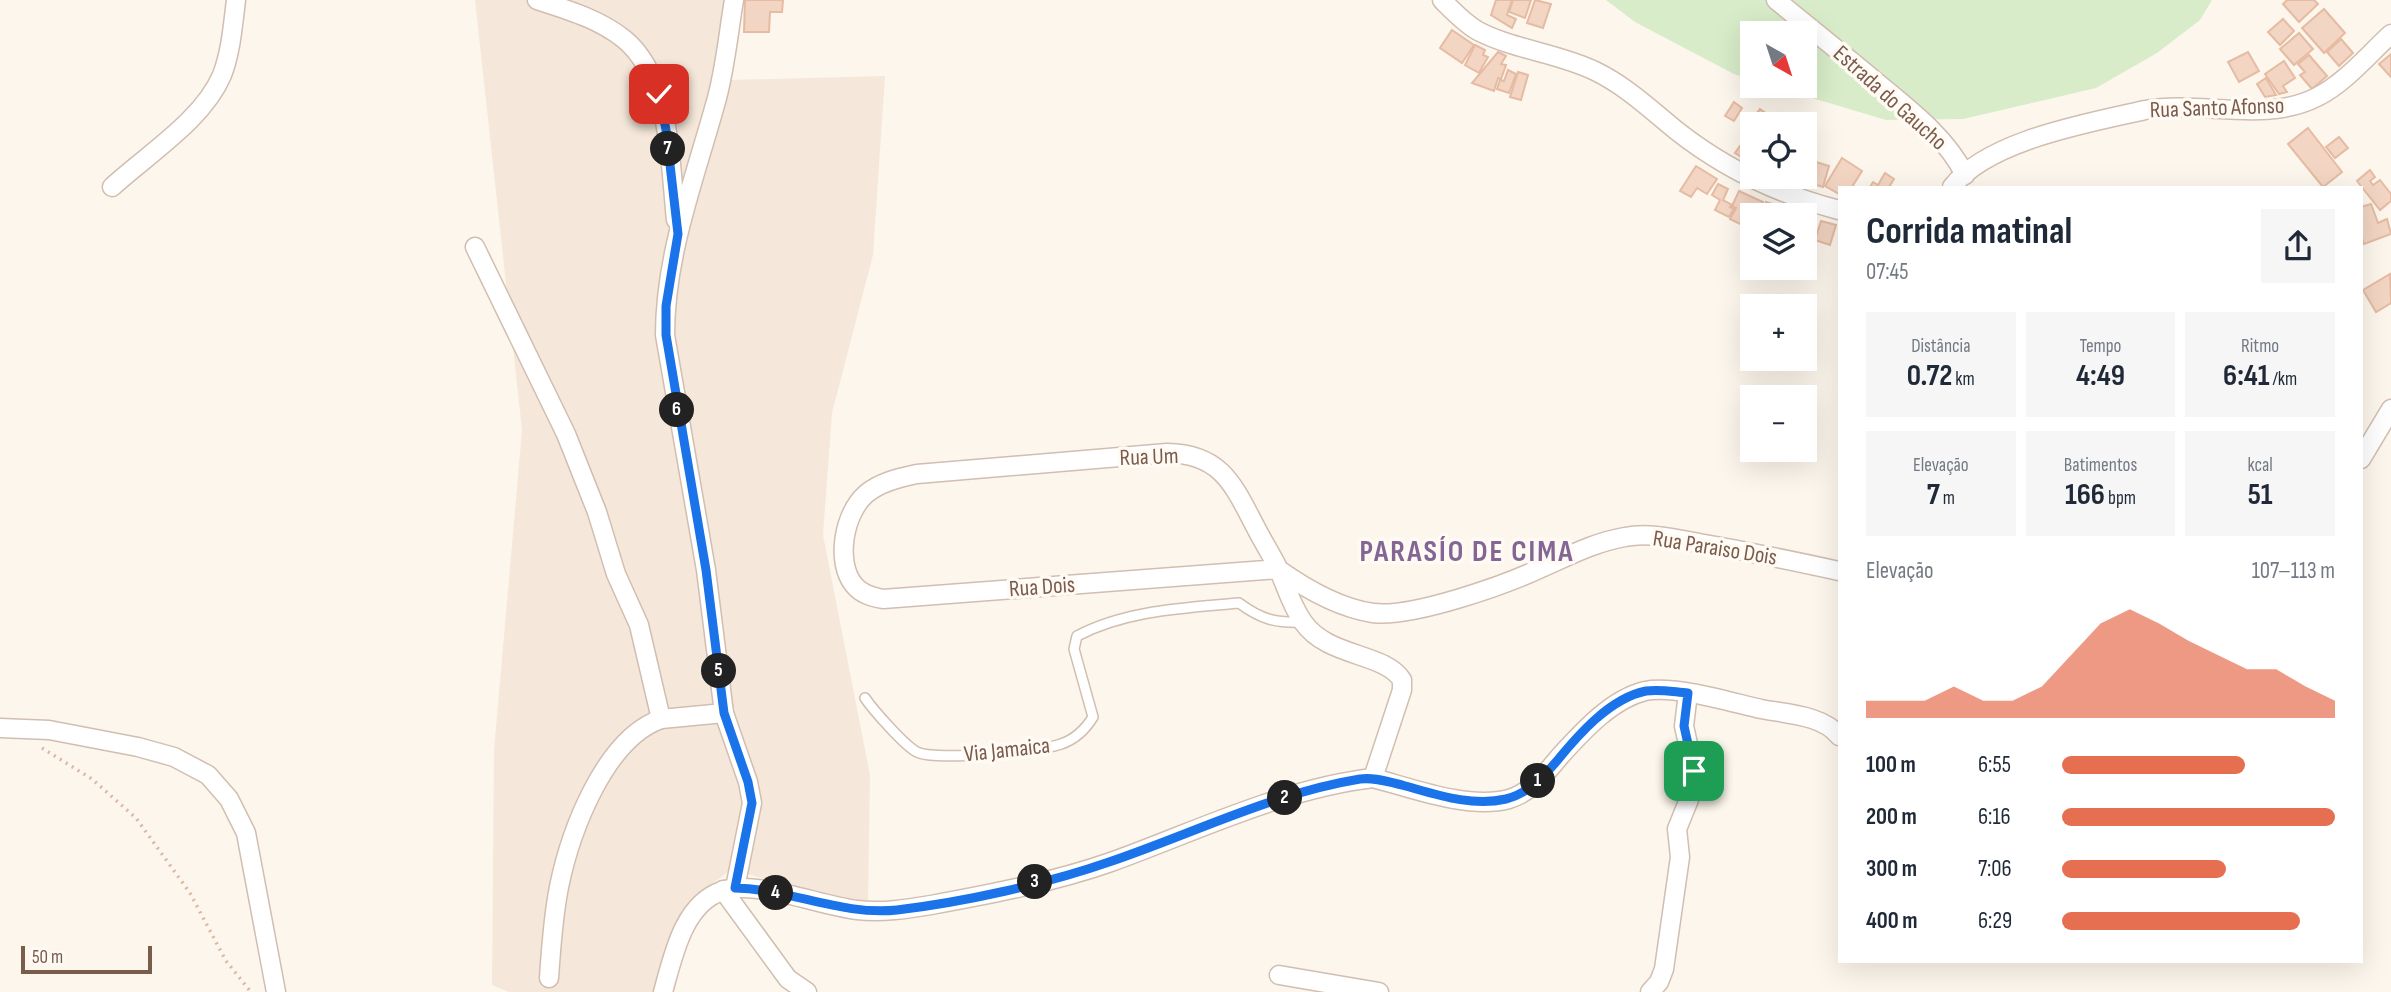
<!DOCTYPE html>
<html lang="pt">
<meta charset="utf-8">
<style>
:root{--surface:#fff;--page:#f6f6f7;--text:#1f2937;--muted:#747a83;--accent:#e76f51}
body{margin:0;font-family:"Sofia Sans Condensed",sans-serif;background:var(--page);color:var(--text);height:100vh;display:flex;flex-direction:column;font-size:26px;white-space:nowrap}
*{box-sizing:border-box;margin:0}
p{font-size:23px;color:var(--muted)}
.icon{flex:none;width:38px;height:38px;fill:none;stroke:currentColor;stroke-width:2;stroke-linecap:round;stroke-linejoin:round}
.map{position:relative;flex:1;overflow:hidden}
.panel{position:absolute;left:1838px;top:186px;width:525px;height:777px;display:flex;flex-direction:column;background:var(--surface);border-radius:0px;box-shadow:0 7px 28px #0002}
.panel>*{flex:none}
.needle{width:46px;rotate:141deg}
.buttons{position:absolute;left:1740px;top:21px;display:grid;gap:14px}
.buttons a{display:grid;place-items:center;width:77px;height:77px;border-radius:0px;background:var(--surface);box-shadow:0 7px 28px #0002;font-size:35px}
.scale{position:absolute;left:21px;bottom:18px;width:131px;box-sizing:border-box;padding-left:7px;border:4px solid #7a5c4d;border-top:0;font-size:19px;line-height:24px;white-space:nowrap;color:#7a5c4d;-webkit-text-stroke:5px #fffaf3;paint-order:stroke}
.pin{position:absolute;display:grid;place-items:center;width:60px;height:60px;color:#fff;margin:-30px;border-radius:14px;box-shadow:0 4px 10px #0006}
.km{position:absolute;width:35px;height:35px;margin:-18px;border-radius:50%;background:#222;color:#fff;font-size:19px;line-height:35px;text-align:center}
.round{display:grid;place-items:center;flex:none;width:74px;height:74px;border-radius:0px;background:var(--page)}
.overview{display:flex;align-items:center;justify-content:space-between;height:119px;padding:0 28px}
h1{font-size:38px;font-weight:700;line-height:52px}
.figures{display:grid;grid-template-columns:repeat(3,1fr);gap:10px;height:119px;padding:7px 28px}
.figures div{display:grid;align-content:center;border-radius:0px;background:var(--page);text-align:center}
.figures b{font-size:30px;font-weight:700}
.figures small{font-size:19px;font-weight:400}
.figures p{font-size:19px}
.chart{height:196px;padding:14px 28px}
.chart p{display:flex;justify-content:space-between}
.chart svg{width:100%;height:126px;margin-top:7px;fill:var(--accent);opacity:.7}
ul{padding:0 28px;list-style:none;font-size:23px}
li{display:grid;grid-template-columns:112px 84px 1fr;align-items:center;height:52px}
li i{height:18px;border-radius:9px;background:var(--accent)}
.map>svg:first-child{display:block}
.residential{fill:#f5e8da}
.green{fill:#d8ecc9}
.building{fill:#f3d5c3;stroke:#e6bba3;stroke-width:2}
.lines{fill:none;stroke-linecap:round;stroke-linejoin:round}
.lane-casing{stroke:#d1beb0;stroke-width:12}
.street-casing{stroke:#d1beb0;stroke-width:21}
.path{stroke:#d9b8a5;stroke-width:3.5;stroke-dasharray:2 5;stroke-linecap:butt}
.lane{stroke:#fff;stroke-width:9}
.street{stroke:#fff;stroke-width:18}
.route-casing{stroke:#fff;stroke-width:14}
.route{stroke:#1a73e8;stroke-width:9}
.labels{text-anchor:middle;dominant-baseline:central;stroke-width:7;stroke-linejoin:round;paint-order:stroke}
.street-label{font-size:23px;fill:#7a5c4d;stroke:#fffaf3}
.district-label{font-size:30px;font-weight:bold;letter-spacing:2px;fill:#846695;stroke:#fffaf3}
</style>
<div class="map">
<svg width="2391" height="992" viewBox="0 0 2391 992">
<rect width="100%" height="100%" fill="#fdf6ec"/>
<path class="residential" d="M475 0H733L728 80 885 76 873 255 832 413 823 535 870 775 868 902 803 891 732 869 693 898 668 953 655 992H509L492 985 494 750 522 430Z"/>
<path class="green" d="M1606 0H2212L2200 20 2157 53 2096 88 1963 119 1886 120 1772 86H1804V33H1752V80L1734 74 1635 22Z"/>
<g class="building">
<path d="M745 0H783L782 12H770L769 32H744Z"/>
<path d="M1496 0H1512L1507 15 1516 19 1512 28 1491 15Z"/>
<path d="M1513 0H1531L1525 18 1509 12Z"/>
<path d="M1535 0 1551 4 1543 28 1527 23Z"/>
<path d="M2287 0H2314L2318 4 2299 22 2283 4Z"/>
<path d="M2324 9 2345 33 2324 53 2302 28Z"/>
<path d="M2283 19 2294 31 2280 45 2268 32Z"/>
<path d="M1452 30 1474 45 1462 63 1440 48Z"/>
<path d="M2299 33 2313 49 2294 65 2280 49Z"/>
<path d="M2341 39 2353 53 2339 66 2327 52Z"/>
<path d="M1475 45 1485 50 1483 55 1488 57 1479 73 1465 65Z"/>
<path d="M1498 52 1506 56 1501 64 1506 65 1501 79 1498 78 1494 91 1472 83Z"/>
<path d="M2248 52 2259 71 2239 82 2228 62Z"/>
<path d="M2391 54V77L2379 64Z"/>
<path d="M2309 55 2327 76 2312 89 2300 75 2305 72 2298 64Z"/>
<path d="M2284 61 2295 78 2283 86 2287 92 2279 94 2265 74Z"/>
<path d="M1508 70 1516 74 1509 93 1497 89 1500 80 1504 81Z"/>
<path d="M1518 72 1528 75 1521 100 1510 97Z"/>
<path d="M2266 78 2276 95 2265 97 2257 84Z"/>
<path d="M1734 102 1742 108 1734 121 1725 116Z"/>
<path d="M1760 109 1778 122 1776 124 1750 123Z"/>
<path d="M2308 128 2342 172 2323 187 2288 144Z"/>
<path d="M2339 137 2348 148 2335 158 2326 147Z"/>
<path d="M1740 146 1750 153 1752 151V164L1735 153Z"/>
<path d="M1842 158 1862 171 1852 187H1839V194L1825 186Z"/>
<path d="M1806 159 1829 166 1823 187 1790 177H1804Z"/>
<path d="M1696 166 1717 179 1707 194 1697 188 1691 197 1680 191Z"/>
<path d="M2370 170 2375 177 2370 181 2373 185 2380 180 2391 194V201L2380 210 2357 181Z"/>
<path d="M1885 173 1894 179 1889 187H1870L1873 182 1878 185Z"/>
<path d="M1718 184 1728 189 1723 200 1732 205 1730 207 1734 209 1729 217 1715 210 1720 200 1712 195Z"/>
<path d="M1739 191 1763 202 1757 215H1752V220L1744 216 1740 224 1730 219 1736 208 1732 206Z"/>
<path d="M1766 202 1795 211 1794 215H1762Z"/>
<path d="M2371 204 2378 223 2387 219 2391 234 2364 244 2361 235V207Z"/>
<path d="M1821 221 1836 225 1830 245 1815 240Z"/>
<path d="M2390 274 2391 303 2376 312 2363 290Z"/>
</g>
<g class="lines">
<defs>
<path id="lane" d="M865 698C874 711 905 746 917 752 934 761 1041 752 1061 744 1076 739 1085 730 1093 717L1074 649 1077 636C1126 610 1185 608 1239 603 1262 620 1276 623 1303 622"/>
<g id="street">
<path d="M537 0C568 10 599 19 624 39 671 77 670 165 676 220"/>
<path d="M734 0C728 35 725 72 715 105 694 181 665 255 665 335L706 570 724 713 748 782 752 803 735 888"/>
<path d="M1442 0C1453 11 1464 23 1478 31 1515 50 1558 53 1595 71 1626 86 1650 109 1677 131 1724 168 1781 195 1839 210"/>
<path d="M1776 0C1807 25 1837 50 1868 75 1902 104 1945 134 1965 175"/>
<path d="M112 187C148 154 203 120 222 75 231 52 233 24 236 0"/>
<path d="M1952 187C1988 140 2089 123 2145 110 2201 100 2264 124 2317 97 2345 83 2368 55 2391 34"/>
<path d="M475 247 566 434 597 512 616 574 639 625 661 719 724 713"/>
<path d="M2361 459 2391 409"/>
<path d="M0 728 49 730 138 747 174 757 208 775 229 799 246 833 276 992"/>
<path d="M1373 778 1402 690V680C1384 652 1328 658 1303 622 1291 605 1286 586 1278 568 1271 554 1262 540 1255 526 1233 484 1221 454 1167 453L917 474C899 478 880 482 866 494 844 513 835 562 854 585 861 594 872 597 883 599L1278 569C1306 589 1339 608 1373 613 1412 618 1505 585 1541 568 1569 556 1595 542 1625 537 1649 532 1676 539 1699 543 1746 551 1793 561 1839 571"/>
<path d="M723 890 788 979 807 992"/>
<path d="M1279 975 1379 992"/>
<path d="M549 978C551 948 553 917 559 887 570 833 604 739 661 719"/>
<path d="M663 992C673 957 683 904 722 891 755 879 821 906 857 910 882 913 907 909 931 905 991 894 1054 882 1111 862 1194 832 1285 788 1373 778 1412 788 1468 810 1509 799 1532 792 1546 773 1561 755 1583 731 1612 699 1645 691 1675 685 1730 702 1761 709 1786 714 1823 715 1839 736"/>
<path d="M1650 992 1659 982 1664 969 1680 857 1677 829 1694 787V771L1684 726 1688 693"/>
</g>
</defs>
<use href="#lane" class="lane-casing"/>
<use href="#street" class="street-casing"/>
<path class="path" d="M42 748 92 779 136 818 190 893 226 961 251 992"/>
<use href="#lane" class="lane"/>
<use href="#street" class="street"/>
</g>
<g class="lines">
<defs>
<path id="route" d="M659 94 666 130 678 234 666 306V335L706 570 724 713 748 782 752 803 735 888C790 889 842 916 897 910 964 902 1046 884 1109 862 1192 834 1273 793 1360 779 1375 777 1388 782 1402 785 1435 794 1471 807 1506 799 1527 794 1542 778 1556 762 1578 735 1610 698 1646 691 1660 689 1674 692 1688 693L1684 726 1694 771"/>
</defs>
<use href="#route" class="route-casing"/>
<use href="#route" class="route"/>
</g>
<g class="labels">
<g class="street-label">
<text transform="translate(1890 98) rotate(42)">Estrada do Gaucho</text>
<text transform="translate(2217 108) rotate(-2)">Rua Santo Afonso</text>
<text transform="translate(1149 457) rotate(-2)">Rua Um</text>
<text transform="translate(1715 548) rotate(9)">Rua Paraiso Dois</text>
<text transform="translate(1042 587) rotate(-4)">Rua Dois</text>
<text transform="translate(1007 750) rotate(-6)">Via Jamaica</text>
</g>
<g class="district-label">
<text x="1467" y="552">PARASÍO DE CIMA</text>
</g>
</g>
</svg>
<div class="buttons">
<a><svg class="needle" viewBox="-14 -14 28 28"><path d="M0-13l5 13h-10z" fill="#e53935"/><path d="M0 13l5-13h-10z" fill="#747a83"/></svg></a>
<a><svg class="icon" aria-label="locate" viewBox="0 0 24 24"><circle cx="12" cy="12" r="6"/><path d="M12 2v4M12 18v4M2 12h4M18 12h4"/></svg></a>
<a><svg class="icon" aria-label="layers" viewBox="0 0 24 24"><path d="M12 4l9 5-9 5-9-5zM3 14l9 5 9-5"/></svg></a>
<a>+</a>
<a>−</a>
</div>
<div class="scale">50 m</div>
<div class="pin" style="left:1694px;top:771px;background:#1e9e55"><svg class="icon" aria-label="arrive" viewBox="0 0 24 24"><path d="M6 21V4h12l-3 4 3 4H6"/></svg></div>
<div class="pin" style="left:659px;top:94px;background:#d93025"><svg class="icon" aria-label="check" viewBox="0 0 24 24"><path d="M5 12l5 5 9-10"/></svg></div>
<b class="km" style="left:1538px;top:781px">1</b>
<b class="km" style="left:1285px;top:798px">2</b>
<b class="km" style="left:1035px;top:882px">3</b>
<b class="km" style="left:776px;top:893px">4</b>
<b class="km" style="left:719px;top:671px">5</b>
<b class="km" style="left:677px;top:410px">6</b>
<b class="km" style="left:668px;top:149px">7</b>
<section class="panel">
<div class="overview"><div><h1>Corrida matinal</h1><p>07:45</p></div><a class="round"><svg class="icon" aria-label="share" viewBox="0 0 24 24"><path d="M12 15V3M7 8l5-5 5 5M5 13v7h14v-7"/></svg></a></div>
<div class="figures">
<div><p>Distância</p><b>0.72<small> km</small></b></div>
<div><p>Tempo</p><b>4:49</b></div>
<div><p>Ritmo</p><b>6:41<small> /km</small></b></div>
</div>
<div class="figures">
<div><p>Elevação</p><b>7<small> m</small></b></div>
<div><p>Batimentos</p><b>166<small> bpm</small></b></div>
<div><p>kcal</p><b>51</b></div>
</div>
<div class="chart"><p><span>Elevação</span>107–113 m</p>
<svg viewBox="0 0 160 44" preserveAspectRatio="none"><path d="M0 44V38L10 38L20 38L30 33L40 38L50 38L60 33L70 22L80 11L90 6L100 11L110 17L120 22L130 27L140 27L150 33L160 38V44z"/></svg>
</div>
<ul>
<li><b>100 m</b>6:55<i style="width:67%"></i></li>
<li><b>200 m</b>6:16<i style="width:100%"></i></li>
<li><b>300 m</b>7:06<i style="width:60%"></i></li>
<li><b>400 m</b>6:29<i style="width:87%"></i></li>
</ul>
</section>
</div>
